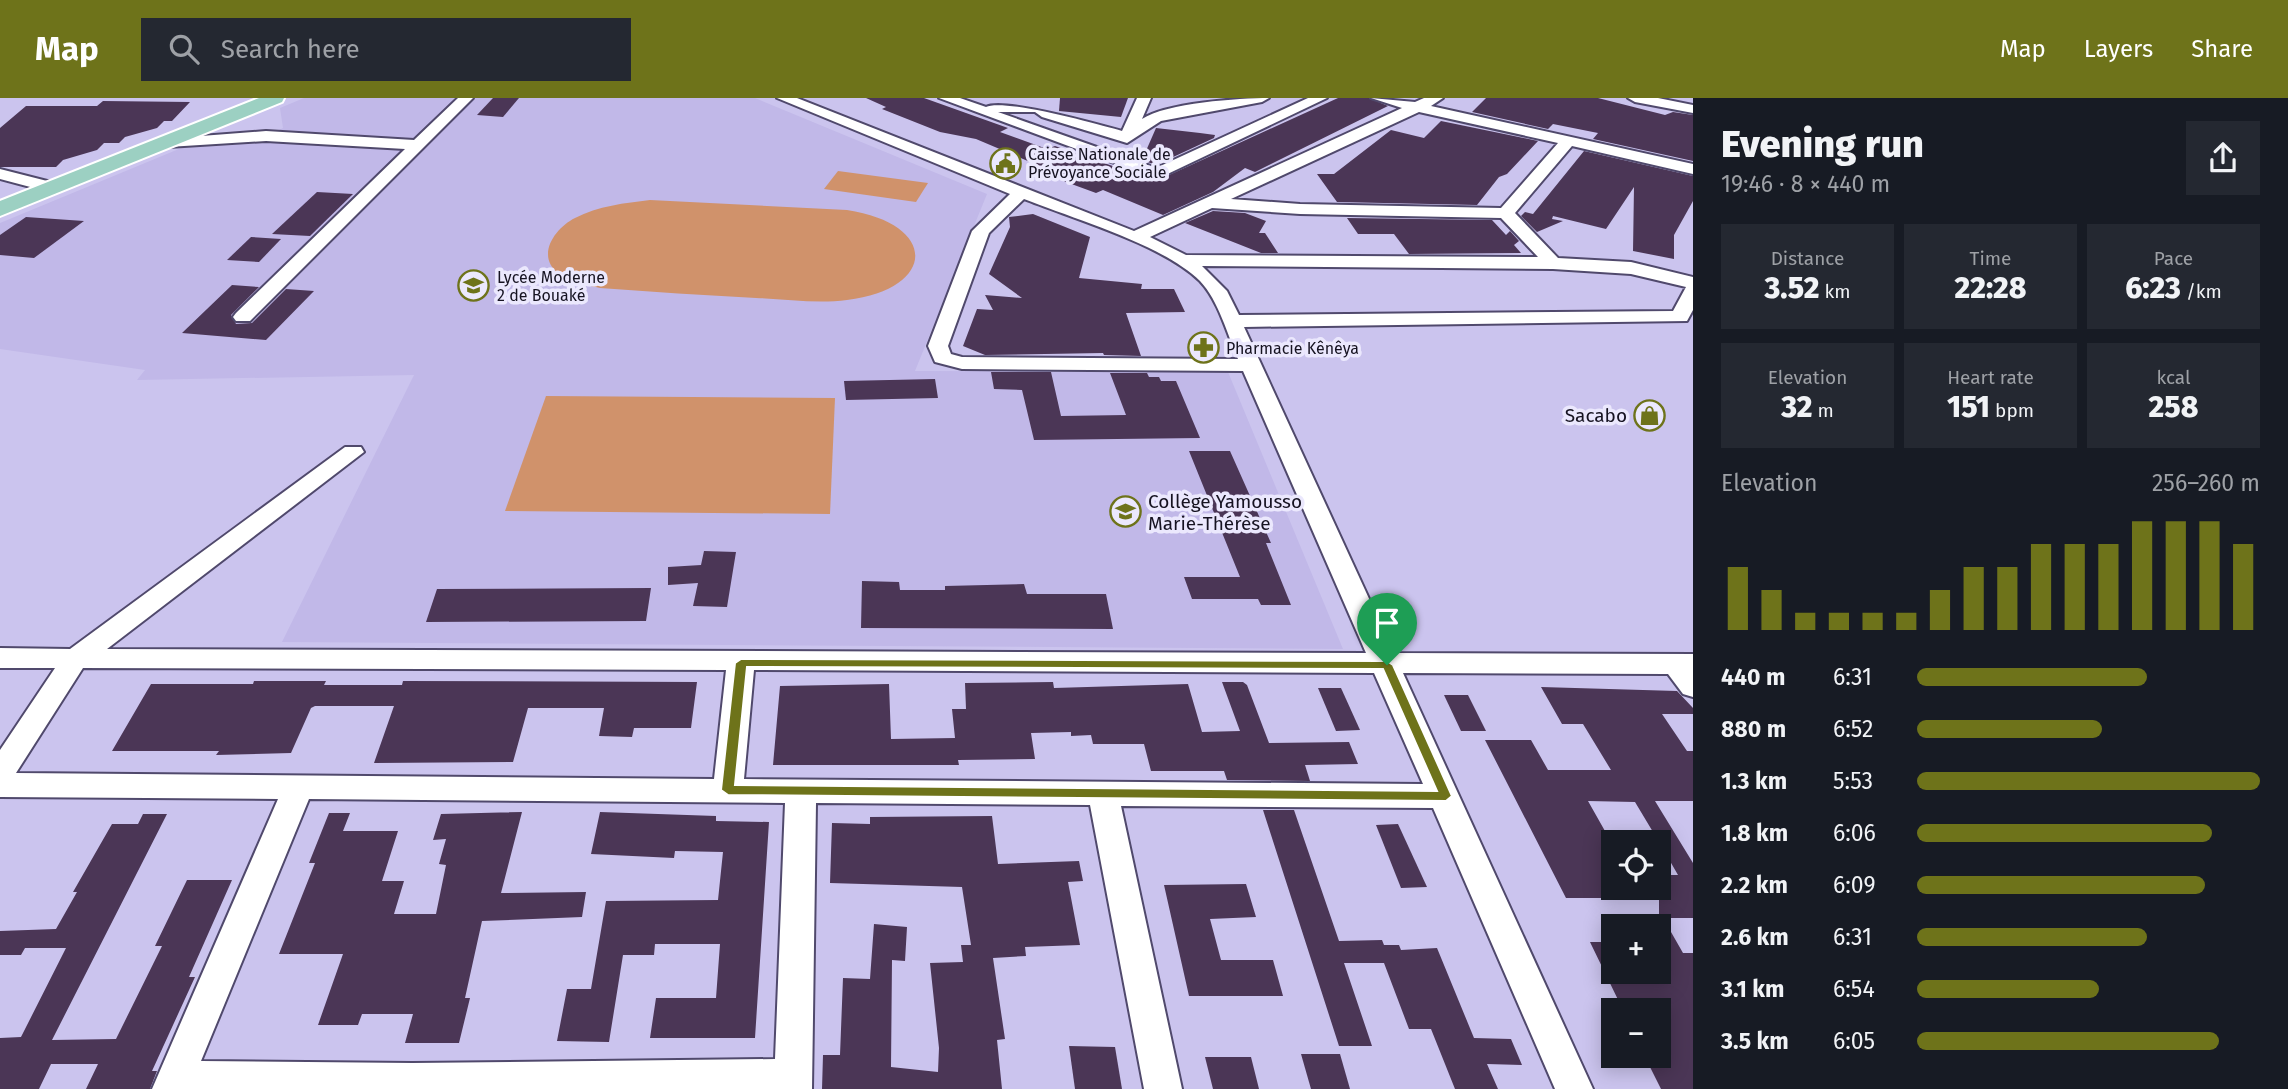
<!DOCTYPE html>
<meta charset="utf-8">
<style>
:root{--surface:#171b24;--page:#242831;--text:#f1f3f6;--muted:#9ea1a6;--accent:#6e731a}
body{margin:0;font-family:"Fira Sans",sans-serif;background:var(--page);color:var(--text);height:100vh;display:flex;flex-direction:column;font-size:26px;white-space:nowrap}
*{box-sizing:border-box;margin:0}
p{font-size:23px;color:var(--muted)}
.icon{flex:none;width:38px;height:38px;fill:none;stroke:currentColor;stroke-width:2;stroke-linecap:round;stroke-linejoin:round}
.map{position:relative;flex:1;overflow:hidden}
.details{display:flex;flex-direction:column;background:var(--surface);width:595px}
.details>*{flex:none}
.buttons{position:absolute;left:1601px;top:732px;display:grid;gap:14px}
.buttons a{display:grid;place-items:center;width:70px;height:70px;border-radius:0px;background:var(--surface);box-shadow:0 4px 18px #0003;font-size:35px}
.pin{position:absolute;display:grid;place-items:center;width:60px;height:60px;color:#fff;margin:-72px -30px;border-radius:50% 50% 50% 0;rotate:-45deg;box-shadow:0 0 7px #0007}
.pin .icon{rotate:45deg}
.round{display:grid;place-items:center;flex:none;width:74px;height:74px;border-radius:0px;background:var(--page)}
.head{display:flex;align-items:center;justify-content:space-between;height:119px;padding:0 28px}
h1{font-size:38px;font-weight:800;line-height:52px}
.figures{display:grid;grid-template-columns:repeat(3,1fr);gap:10px;height:119px;padding:7px 28px}
.figures div{display:grid;align-content:center;border-radius:0px;background:var(--page);text-align:center}
.figures b{font-size:30px;font-weight:800}
.figures small{font-size:19px;font-weight:400}
.figures p{font-size:19px}
.chart{height:196px;padding:14px 28px}
.chart p{display:flex;justify-content:space-between}
.chart svg{width:100%;height:126px;margin-top:7px;stroke:var(--accent);stroke-width:6}
ul{padding:0 28px;list-style:none;font-size:23px}
li{display:grid;grid-template-columns:112px 84px 1fr;align-items:center;height:52px}
li i{height:18px;border-radius:9px;background:var(--accent)}
header{display:flex;align-items:center;gap:42px;box-sizing:border-box;height:98px;padding:0 35px;background:var(--accent);color:#fff}
header strong{font-size:33px}
nav{display:flex;gap:38px;margin-inline-start:auto;font-size:24px}
.search{width:490px;height:63px;background:var(--page);display:flex;align-items:center;gap:18px;box-sizing:border-box;padding:0 24px;border-radius:0px;color:var(--muted);font-size:26px}
main{display:flex;flex:1;min-height:0}
.map>svg:first-child{display:block}
.built{fill:#c1b8e8}
.green{fill:#d0926b}
.building{fill:#4b3656}
.lines{fill:none;stroke-linecap:round;stroke-linejoin:round}
.minor-casing{stroke:#50496c;stroke-width:4}
.major-casing{stroke:#fff;stroke-width:4}
.minor{fill:#fff;fill-rule:evenodd}
.major{fill:#9cd0c2;fill-rule:evenodd}
.route{fill:#6e731a;stroke:#fff;stroke-width:2;fill-rule:evenodd}
.labels{text-anchor:middle;dominant-baseline:central;stroke-width:7;stroke-linejoin:round;paint-order:stroke}
.far-poi-label{font-size:16px;fill:#161321;stroke:#ebe8fd;text-anchor:start}
.poi-label{font-size:19px;fill:#161321;stroke:#ebe8fd;text-anchor:end}
</style>
<header>
<strong>Map</strong>
<div class="search"><svg class="icon" aria-label="search" viewBox="0 0 24 24"><circle cx="10" cy="10" r="6"/><path d="M15 15l6 6"/></svg>Search here</div>
<nav><a>Map</a><a>Layers</a><a>Share</a></nav>
</header>
<main>
<div class="map">
<svg width="1693" height="991" viewBox="0 0 1693 991">
<rect width="100%" height="100%" fill="#cbc4ee"/>
<path class="built" d="M304 0H755L987 96 915 273 1228 274 1343 551 282 544 414 277 137 282 145 272 0 251V125L191 46H249L283 30 280 10Z"/>
<g class="green">
<path d="M838 73 928 85 916 104 824 91Z"/>
<path d="M650 102 847 112C939 126 937 191 847 202 817 206 786 201 756 200 704 197 652 194 600 190 586 187 571 184 559 176 535 158 555 130 575 120 598 108 625 105 650 102Z"/>
<path d="M546 298 835 300 830 416 505 413Z"/>
</g>
<g class="building">
<path d="M493 0H519L503 19 477 17Z"/>
<path d="M866 0H924L1008 30 1000 34 1047 51 1055 48 1156 83 1338 0H1369L1388 8 1255 74 1245 70 1213 94 1163 117 1103 92 1096 95 1066 84 1043 74 1049 72 976 41 940 34 882 11 886 9Z"/>
<path d="M1060 0H1128L1121 19 1059 13Z"/>
<path d="M1486 0H1598L1665 17 1673 14 1693 17V63L1593 41 1598 35 1553 26 1548 31 1472 14Z"/>
<path d="M103 3 190 4 172 23H164L157 30 125 39 119 45H104L97 52 63 62 56 69H0V30L26 8H97Z"/>
<path d="M1441 23 1538 43 1507 76 1499 79 1477 107 1337 104 1317 76H1334L1391 32 1424 40Z"/>
<path d="M1156 30 1200 35 1215 37 1214 40 1156 67 1142 62Z"/>
<path d="M1584 53 1693 78V103L1674 137V161L1633 153 1634 89 1606 131 1553 118 1552 121 1563 123 1537 134 1521 118 1525 114 1533 116Z"/>
<path d="M317 94 353 96 310 138 272 136Z"/>
<path d="M1213 113 1245 115 1266 123 1259 135H1265L1278 155H1261L1185 125Z"/>
<path d="M1033 116 1090 139 1079 180 1142 186 1141 191H1174L1185 214 1126 215 1141 258 1104 257 1103 255 985 257 963 248 977 211 993 212 985 197 1022 200 989 176 1010 129 1009 119Z"/>
<path d="M26 119 84 123 34 160 0 157V137Z"/>
<path d="M1347 120 1492 122 1506 137 1510 133 1519 143 1514 147 1521 155 1409 156 1394 136H1358Z"/>
<path d="M251 139 281 141 259 164 227 162Z"/>
<path d="M232 187 259 189 231 217 236 226 252 225 286 191 314 193 266 242 182 235Z"/>
<path d="M991 274H1051L1061 318 1126 317 1110 275H1147L1149 279H1159L1161 283H1176L1200 340 1034 342 1022 292 994 291Z"/>
<path d="M935 281 938 300 846 302 844 283Z"/>
<path d="M1189 353H1230L1271 445H1266L1291 507H1261L1258 501H1192L1184 479H1240Z"/>
<path d="M704 453 736 454 727 509 693 508 698 485 668 487V469L701 467Z"/>
<path d="M862 483 899 484 900 492H945V488L1024 486 1027 496H1106L1113 531 861 530Z"/>
<path d="M651 490 646 523 426 524 437 491Z"/>
<path d="M254 583H326L324 587H402L403 583 697 584 691 630H634L632 639 599 638 604 610H528L513 664 374 665 394 608H315L311 610 291 655 216 657 219 653H112L151 586H253Z"/>
<path d="M1053 584 1054 590 1188 586 1202 634 1240 633 1222 584H1243L1247 587 1269 645 1349 644 1358 666 1305 667 1310 683 1227 682 1224 673H1151L1144 646H1093L1091 637 1071 638V634L1031 635 1035 661 958 662 959 667H773L780 588 889 586 891 641 955 640 952 611H966L965 585Z"/>
<path d="M1541 589 1677 593 1693 610V616H1662L1687 653H1693V703H1655L1693 765V820H1663L1683 855H1693V991H1661L1644 957H1659V912H1623L1590 844H1614V873H1659V777H1678L1659 744 1635 704 1588 703 1614 749V800H1566L1485 642H1531L1548 672H1611L1583 626H1562Z"/>
<path d="M1318 590H1341L1360 632 1336 633Z"/>
<path d="M1444 597H1468L1486 633H1461Z"/>
<path d="M1263 712H1294L1339 843 1382 842 1384 847H1399L1401 852 1437 850 1474 940 1511 941 1522 967 1487 966 1498 991H1455L1431 931H1409L1384 865H1344L1372 948H1339Z"/>
<path d="M522 714 501 795 586 794 582 819 482 823 465 900H470L459 945H405L413 916H362L358 927H318L343 856H279L315 765H309L329 715H350L343 733H398L382 783H404L394 816H436L446 767 439 766 446 741 433 742 441 716Z"/>
<path d="M600 714 716 718V723L769 724 755 940H650L656 900H716L720 846H655L654 857H623L609 944 557 943 567 891H591L606 803 718 802 723 754 675 753 674 760 591 756Z"/>
<path d="M143 716H167L52 942 116 941 162 848H155L187 782H232L189 879H195L152 973H157L150 991H86L98 966H51L39 991H0V940L21 939 66 850H25L21 857H0V833L56 831 77 794H73L112 726H138Z"/>
<path d="M992 718 998 766 1079 763 1083 783 1068 784 1080 847 1025 849 1026 858 993 860 1005 941 997 942 1002 991H822L823 957H840L843 880 870 881 874 826 907 829 905 863 892 862 891 969 938 974 939 950 930 865 963 864 961 847H971L962 789 830 785 832 725 870 726V719Z"/>
<path d="M1398 726 1427 789 1401 790 1376 727Z"/>
<path d="M1246 786 1256 819 1210 821 1221 862H1273L1283 898H1189L1164 787Z"/>
<path d="M1069 948 1115 949 1122 991H1075Z"/>
<path d="M1301 956H1340L1350 991H1311Z"/>
<path d="M1205 959H1251L1259 991H1213Z"/>
</g>
<g class="lines">
<defs>
<g id="minor">
<path d="M458 0H473L250 223H236L233 219 236 215 405 51 266 43 168 49 160 44 162 41 266 33 414 42Z"/>
<path d="M777 0H797L1134 133 1402 10 1371 0 1415 4 1424 0H1443L1431 8 1693 66V76L1572 48 1515 115 1558 160 1631 164 1693 179V212L1687 223 1244 229 1394 555 1693 556V599L1683 596 1668 576 1403 575 1593 991H1555L1433 710 1121 708 1182 991H1144L1090 707 816 705 812 991H152L278 701 0 699V652L55 570H0V550L70 551 345 349H361L364 354 107 551 1366 555 1243 273 962 271 935 264 928 248 972 133 1010 96ZM1419 14 1558 45 1501 110 1300 106 1231 101ZM1024 101C1074 121 1162 146 1200 183 1219 203 1227 236 1238 261L962 259 951 256 948 248 989 135ZM1212 110 1300 116 1501 120 1538 159 1186 157 1150 139ZM1202 168 1553 171 1631 176 1686 189 1673 213 1239 217 1227 193ZM83 570 726 572 714 681 16 675ZM754 572 1374 575 1423 686 744 681ZM309 701 785 705 775 961 413 965 201 963Z"/>
<path d="M939 0H960L986 9C1003 0 1097 26 1122 33L1137 0H1151L1142 21C1166 5 1239 0 1269 0L1262 4 1161 23 1127 45 1042 19 1035 14H998L1156 70 1308 0H1327L1157 81Z"/>
<path d="M1628 0H1658L1693 7V15L1635 4Z"/>
<path d="M0 71 59 86 61 90 53 95 0 81Z"/>
</g>
<path id="major" d="M259 0H284L282 4 0 118V103Z"/>
</defs>
<use href="#minor" class="minor-casing"/>
<use href="#major" class="major-casing"/>
<use href="#minor" class="minor"/>
<use href="#major" class="major"/>
</g>
<path class="route" d="M741 561 1387 563 1393 567 1452 698 1446 703 728 697 721 692 735 565ZM747 569 1383 571 1437 693 735 687Z"/>
<defs>
<symbol id="civic-ring" viewBox="-11 -11 22 22"><circle r="9.5" fill="#ebe8fd" stroke="#6e731a" stroke-width="1.5"/><path d="M-.6-6.5H3V-4.5H.6V-3L4-1V1h2V6H-6V1h2V-1L-.6-3ZM-1.2 2.5V6h2.4V2.5Z" fill="#6e731a"/></symbol>
<symbol id="school-ring" viewBox="-11 -11 22 22"><circle r="9.5" fill="#ebe8fd" stroke="#6e731a" stroke-width="1.5"/><path d="M0-5L7-2L0 1L-7-2ZM-4 1L0 2.5L4 1V4Q0 6-4 4Z" fill="#6e731a"/></symbol>
<symbol id="pharmacy-ring" viewBox="-11 -11 22 22"><circle r="9.5" fill="#ebe8fd" stroke="#6e731a" stroke-width="1.5"/><path d="M-2-6h4v4h4v4h-4v4h-4v-4h-4v-4h4Z" fill="#6e731a"/></symbol>
<symbol id="shop-ring" viewBox="-11 -11 22 22"><circle r="9.5" fill="#ebe8fd" stroke="#6e731a" stroke-width="1.5"/><path d="M-5-2.5h2.3a2.7 3.5 0 0 1 5.4 0H5L5.5 6h-11ZM-1.5-2.5h3a1.5 2.3 0 0 0-3 0Z" fill="#6e731a"/></symbol>
</defs>
<g fill-rule="evenodd">
<use href="#civic-ring" x="988" y="48" width="35" height="35"/>
<use href="#school-ring" x="456" y="170" width="35" height="35"/>
<use href="#pharmacy-ring" x="1186" y="232" width="35" height="35"/>
<use href="#shop-ring" x="1632" y="300" width="35" height="35"/>
<use href="#school-ring" x="1108" y="396" width="35" height="35"/>
</g>
<g class="labels">
<g class="far-poi-label">
<text x="1028" y="56">Caisse Nationale de<tspan x="1028" dy="18">Prévoyance Sociale</tspan></text>
<text x="497" y="179">Lycée Moderne<tspan x="497" dy="18">2 de Bouaké</tspan></text>
<text x="1226" y="250">Pharmacie Kênêya</text>
</g>
<g class="poi-label">
<text x="1627" y="317">Sacabo</text>
<text x="1148" y="403" text-anchor="start">Collège Yamousso<tspan x="1148" dy="22">Marie-Thérèse</tspan></text>
</g>
</g>
</svg>
<div class="buttons">
<a><svg class="icon" aria-label="locate" viewBox="0 0 24 24"><circle cx="12" cy="12" r="6"/><path d="M12 2v4M12 18v4M2 12h4M18 12h4"/></svg></a>
<a>+</a>
<a>−</a>
</div>
<div class="pin" style="left:1387px;top:567px;background:#1e9e55"><svg class="icon" aria-label="arrive" viewBox="0 0 24 24"><path d="M6 21V4h12l-3 4 3 4H6"/></svg></div>
</div>
<section class="details">
<div class="head"><div><h1>Evening run</h1><p>19:46 · 8 × 440 m</p></div><a class="round"><svg class="icon" aria-label="share" viewBox="0 0 24 24"><path d="M12 15V3M7 8l5-5 5 5M5 13v7h14v-7"/></svg></a></div>
<div class="figures">
<div><p>Distance</p><b>3.52<small> km</small></b></div>
<div><p>Time</p><b>22:28</b></div>
<div><p>Pace</p><b>6:23<small> /km</small></b></div>
</div>
<div class="figures">
<div><p>Elevation</p><b>32<small> m</small></b></div>
<div><p>Heart rate</p><b>151<small> bpm</small></b></div>
<div><p>kcal</p><b>258</b></div>
</div>
<div class="chart"><p><span>Elevation</span>256–260 m</p>
<svg viewBox="0 0 160 44" preserveAspectRatio="none"><path d="M5 44V22M15 44V30M25 44V38M35 44V38M45 44V38M55 44V38M65 44V30M75 44V22M85 44V22M95 44V14M105 44V14M115 44V14M125 44V6M135 44V6M145 44V6M155 44V14"/></svg>
</div>
<ul>
<li><b>440 m</b>6:31<i style="width:67%"></i></li>
<li><b>880 m</b>6:52<i style="width:54%"></i></li>
<li><b>1.3 km</b>5:53<i style="width:100%"></i></li>
<li><b>1.8 km</b>6:06<i style="width:86%"></i></li>
<li><b>2.2 km</b>6:09<i style="width:84%"></i></li>
<li><b>2.6 km</b>6:31<i style="width:67%"></i></li>
<li><b>3.1 km</b>6:54<i style="width:53%"></i></li>
<li><b>3.5 km</b>6:05<i style="width:88%"></i></li>
</ul>
</section>
</main>
